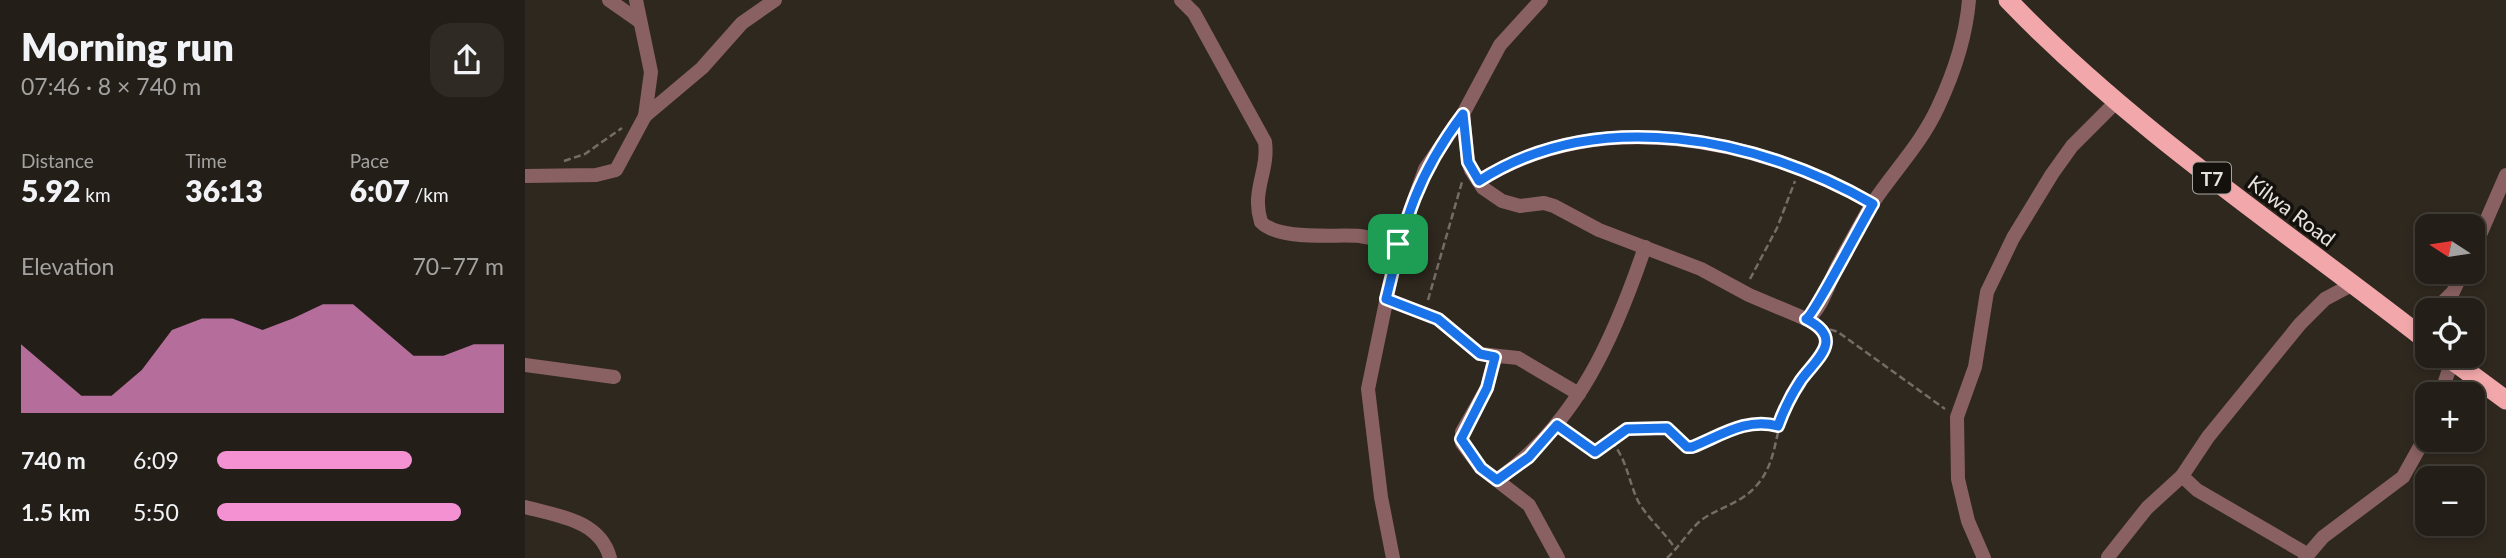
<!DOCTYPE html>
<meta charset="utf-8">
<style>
:root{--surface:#231e17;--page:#2f2b24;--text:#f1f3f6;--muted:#a3a2a1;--line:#403c36;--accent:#f491d3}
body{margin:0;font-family:Lato,sans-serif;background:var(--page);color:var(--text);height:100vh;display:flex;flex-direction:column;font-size:26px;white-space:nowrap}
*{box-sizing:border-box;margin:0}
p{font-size:23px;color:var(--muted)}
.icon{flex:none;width:38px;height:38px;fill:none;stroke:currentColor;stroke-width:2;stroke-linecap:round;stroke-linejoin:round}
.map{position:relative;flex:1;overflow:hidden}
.panel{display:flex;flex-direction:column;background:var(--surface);width:525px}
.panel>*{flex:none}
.needle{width:46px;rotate:282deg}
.buttons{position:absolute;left:1890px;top:214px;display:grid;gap:14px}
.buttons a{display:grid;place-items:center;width:70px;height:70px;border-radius:14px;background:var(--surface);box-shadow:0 4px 10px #0003,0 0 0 2px var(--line);font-size:35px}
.pin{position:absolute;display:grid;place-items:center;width:60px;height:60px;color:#fff;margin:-30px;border-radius:14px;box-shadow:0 4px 10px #0006}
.round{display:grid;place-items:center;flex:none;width:74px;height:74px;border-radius:21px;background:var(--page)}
.summary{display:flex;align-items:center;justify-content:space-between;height:119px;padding:0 21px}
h1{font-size:38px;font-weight:800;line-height:52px}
.metrics{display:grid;grid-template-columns:repeat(3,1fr);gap:10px;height:119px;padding:7px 21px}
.metrics div{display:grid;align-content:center}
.metrics b{font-size:30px;font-weight:800}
.metrics small{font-size:19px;font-weight:400}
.metrics p{font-size:19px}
.chart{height:196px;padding:14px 21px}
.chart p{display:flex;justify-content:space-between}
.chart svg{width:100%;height:126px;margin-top:7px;fill:var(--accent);opacity:.7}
ul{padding:0 21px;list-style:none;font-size:23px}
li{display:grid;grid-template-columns:112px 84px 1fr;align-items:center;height:52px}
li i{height:18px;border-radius:9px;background:var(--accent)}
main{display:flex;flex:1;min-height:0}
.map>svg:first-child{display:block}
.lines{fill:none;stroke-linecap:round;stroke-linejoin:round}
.path{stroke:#736d65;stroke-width:2.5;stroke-dasharray:7 3.5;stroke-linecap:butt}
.minor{stroke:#8a6162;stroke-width:14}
.trunk{stroke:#f2a8aa;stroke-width:19}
.route-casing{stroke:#fff;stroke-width:14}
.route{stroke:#1a73e8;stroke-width:9}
.labels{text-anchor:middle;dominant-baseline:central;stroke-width:7;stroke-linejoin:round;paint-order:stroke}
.shield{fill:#14110d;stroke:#a8a49f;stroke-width:2}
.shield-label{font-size:19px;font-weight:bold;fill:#e8e3de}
.street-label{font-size:21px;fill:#e8e3de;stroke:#14110d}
</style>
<main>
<section class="panel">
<div class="summary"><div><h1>Morning run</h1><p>07:46 · 8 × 740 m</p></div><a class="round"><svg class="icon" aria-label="share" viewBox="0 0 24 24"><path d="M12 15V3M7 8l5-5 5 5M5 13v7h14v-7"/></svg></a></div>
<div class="metrics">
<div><p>Distance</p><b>5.92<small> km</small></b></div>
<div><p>Time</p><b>36:13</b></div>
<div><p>Pace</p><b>6:07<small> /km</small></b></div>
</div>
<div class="chart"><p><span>Elevation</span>70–77 m</p>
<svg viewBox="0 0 160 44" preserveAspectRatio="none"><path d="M0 44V20L10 29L20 38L30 38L40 29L50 15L60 11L70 11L80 15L90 11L100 6L110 6L120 15L130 24L140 24L150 20L160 20V44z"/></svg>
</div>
<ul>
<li><b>740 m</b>6:09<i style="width:68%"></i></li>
<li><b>1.5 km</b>5:50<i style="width:85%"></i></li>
</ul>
</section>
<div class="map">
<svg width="1981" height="558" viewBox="0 0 1981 558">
<rect width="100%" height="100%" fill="#2f281f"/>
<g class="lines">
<g class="path">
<path d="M39 161 60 154 97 128"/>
<path d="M1225 279 1252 228 1270 181"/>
<path d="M903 300 937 182"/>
<path d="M1295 326 1313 332 1420 409"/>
<path d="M1042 433 1070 452 1102 429 1142 428 1162 447H1167C1194 436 1222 417 1253 426"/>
<path d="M1086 441C1102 459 1103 480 1113 501 1123 519 1140 532 1151 550"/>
<path d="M1142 558C1154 547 1163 532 1174 522 1192 507 1215 505 1232 485 1254 460 1249 426 1265 397 1278 372 1312 355 1293 325"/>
</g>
<g class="minor">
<path d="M84 0 114 21"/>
<path d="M111 0 126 72 120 116"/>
<path d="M656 0 669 13 740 142C744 171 726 191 736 222 754 241 810 234 835 236 848 238 861 242 873 244"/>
<path d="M938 114 943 162 946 170 958 188 977 201 995 206 1019 203 1029 206 1074 230 1176 269 1224 295 1281 319C1296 313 1305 279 1313 265 1324 245 1335 224 1347 204 1369 171 1396 144 1413 107 1429 73 1441 37 1444 0"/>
<path d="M0 176 71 175 91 170 120 116 177 68 217 23 250 0"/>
<path d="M954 181C1073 106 1232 137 1348 204"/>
<path d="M1948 251 1981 175"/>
<path d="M861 299 913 319 955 354 993 358 1054 394"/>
<path d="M1910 310 1928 292 1938 271"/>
<path d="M1888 330 1902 317"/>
<path d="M970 357 962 388 937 432V443L956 468 1004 505 1033 558"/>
<path d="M0 365 89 377"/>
<path d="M1916 394 1927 360"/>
<path d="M1657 476 1672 490 1782 554"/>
<path d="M972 480C1053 422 1089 338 1120 247"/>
<path d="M0 507C33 516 75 520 85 558"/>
<path d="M1583 557 1622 508 1657 476 1683 437 1775 324 1800 299 1828 284"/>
<path d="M868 558 856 497 843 389 873 244 900 169 938 114 975 45 1016 0"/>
<path d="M1459 558 1443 521 1433 479 1432 417 1450 367 1462 292 1488 238 1527 174 1547 146 1591 102"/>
<path d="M1780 558 1798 537 1878 477 1902 434"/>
</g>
<g class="trunk">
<path d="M1483 0C1608 130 1760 230 1902 341"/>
<path d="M1920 355 1981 400"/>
</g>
</g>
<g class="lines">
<defs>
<path id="route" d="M938 114 943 162 954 181C1072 105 1232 137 1348 204 1338 220 1289 315 1281 319 1321 339 1291 359 1276 380 1266 395 1259 409 1253 426 1221 417 1195 436 1167 447H1162L1142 428 1102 429 1070 452 1032 425 1004 457 972 480 956 468 936 439 962 388 970 357 955 354 913 319 861 299C880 222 889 179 938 114Z"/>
</defs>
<use href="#route" class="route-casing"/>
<use href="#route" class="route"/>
</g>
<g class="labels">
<rect class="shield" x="1668" y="162.5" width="38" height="31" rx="5"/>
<g class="shield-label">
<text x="1687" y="178">T7</text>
</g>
<g class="street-label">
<text transform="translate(1767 210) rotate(37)">Kilwa Road</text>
</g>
</g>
</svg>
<div class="buttons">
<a><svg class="needle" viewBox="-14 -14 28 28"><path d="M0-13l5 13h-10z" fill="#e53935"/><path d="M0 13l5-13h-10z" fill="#a3a2a1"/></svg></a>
<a><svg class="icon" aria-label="locate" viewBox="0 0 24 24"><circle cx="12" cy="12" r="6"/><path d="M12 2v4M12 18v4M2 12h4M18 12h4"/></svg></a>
<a>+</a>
<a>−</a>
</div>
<div class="pin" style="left:873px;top:244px;background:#1e9e55"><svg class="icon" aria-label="arrive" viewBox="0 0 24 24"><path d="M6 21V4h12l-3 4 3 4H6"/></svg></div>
</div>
</main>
